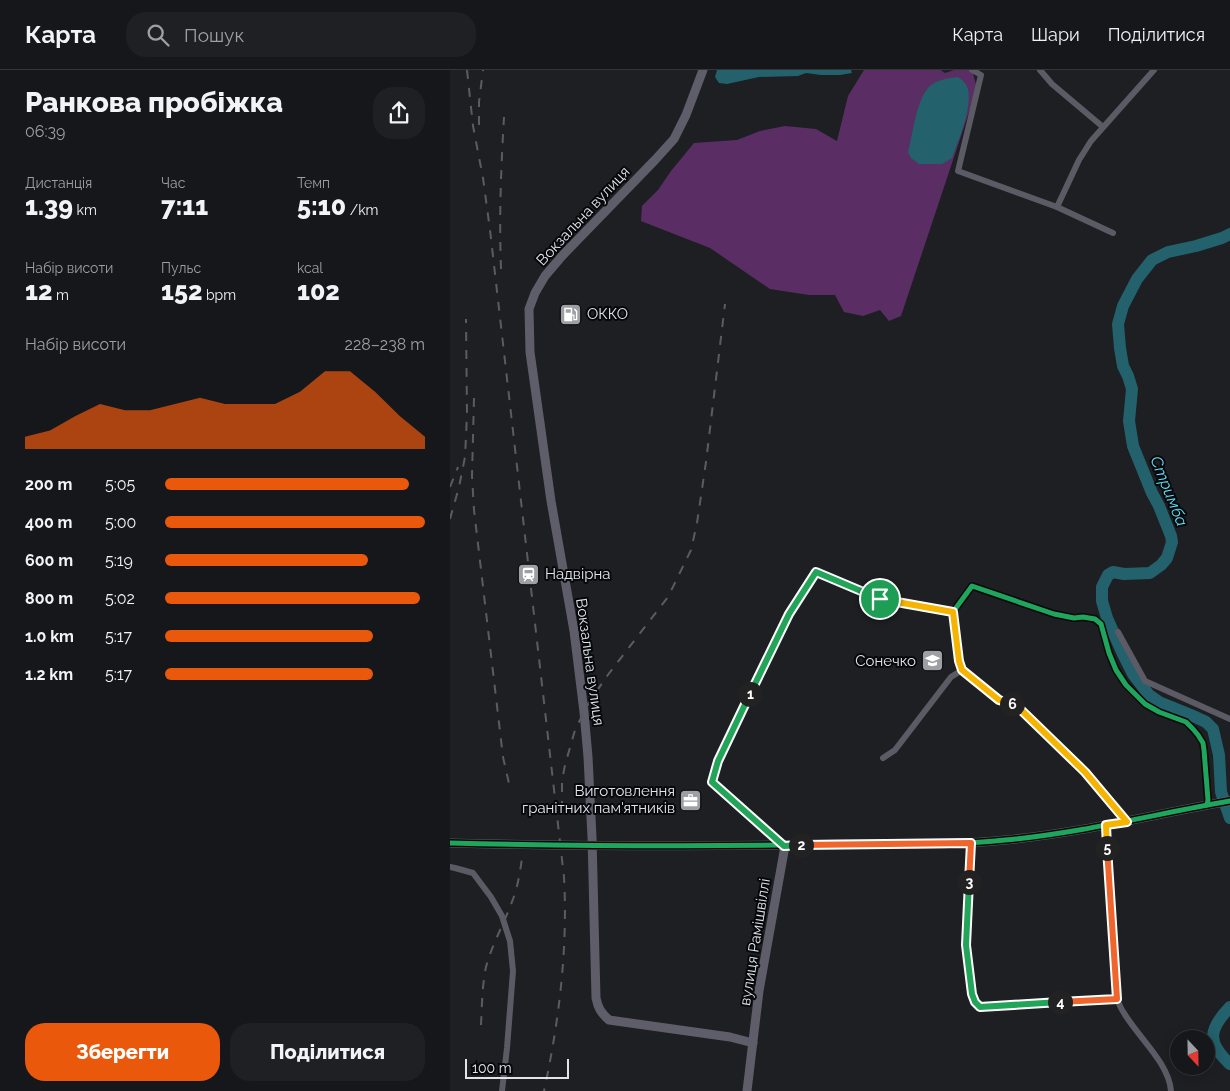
<!DOCTYPE html>
<html lang="uk">
<meta charset="utf-8">
<style>
:root{--surface:#16171a;--page:#1f2023;--text:#f1f3f6;--muted:#9e9fa2;--line:#353639;--accent:#ea580c}
body{margin:0;font-family:Raleway,sans-serif;background:var(--page);color:var(--text);height:100vh;display:flex;flex-direction:column;font-size:19px;white-space:nowrap}
*{box-sizing:border-box;margin:0}
p{font-size:16px;color:var(--muted)}
.icon{flex:none;width:28px;height:28px;fill:none;stroke:currentColor;stroke-width:2;stroke-linecap:round;stroke-linejoin:round}
.map{position:relative;flex:1;overflow:hidden}
.sheet{display:flex;flex-direction:column;background:var(--surface);width:450px}
.sheet>*{flex:none}
.needle{width:32px;rotate:158deg}
.controls{position:absolute;left:720px;top:960px;display:grid;gap:10px}
.controls a{display:grid;place-items:center;width:45px;height:45px;border-radius:50%;background:var(--surface);box-shadow:0 2px 12px #0003,0 0 0 1px var(--line);font-size:25px}
.scale{position:absolute;left:15px;bottom:12px;width:104px;box-sizing:border-box;padding-left:5px;border:2px solid #e1e4ea;border-top:0;font-size:14px;line-height:18px;white-space:nowrap;color:#e1e4ea;-webkit-text-stroke:4px #06080b;paint-order:stroke}
.pin{position:absolute;display:grid;place-items:center;width:42px;height:42px;color:#fff;margin:-21px;border:2px solid #fff;border-radius:50%;box-shadow:0 1px 5px #0007}
.km{position:absolute;width:25px;height:25px;margin:-12px;border-radius:50%;background:#222;color:#fff;font-size:14px;line-height:25px;text-align:center}
.round{display:grid;place-items:center;flex:none;width:52px;height:52px;border-radius:20px;background:var(--page)}
.headline{display:flex;align-items:center;justify-content:space-between;height:85px;padding:0 25px}
h1{font-size:28px;font-weight:800;line-height:38px}
.figures{display:grid;grid-template-columns:repeat(3,1fr);gap:8px;height:85px;padding:5px 25px}
.figures div{display:grid;align-content:center}
.figures b{font-size:25px;font-weight:800}
.figures small{font-size:14px;font-weight:400}
.figures p{font-size:14px}
.chart{height:140px;padding:10px 25px}
.chart p{display:flex;justify-content:space-between}
.chart svg{width:100%;height:90px;margin-top:5px;fill:var(--accent);opacity:.7}
.cta{display:flex;gap:10px;margin-top:auto;padding:10px 25px}
.cta a{flex:1;height:58px;border-radius:20px;background:var(--accent);color:#fff;font-size:20px;font-weight:800;line-height:58px;text-align:center}
.cta a+a{background:var(--page);color:var(--text)}
ul{padding:0 25px;list-style:none;font-size:16px}
li{display:grid;grid-template-columns:80px 60px 1fr;align-items:center;height:38px}
li i{height:12px;border-radius:6px;background:var(--accent)}
header{display:flex;align-items:center;gap:30px;box-sizing:border-box;height:70px;padding:0 25px;background:var(--surface);border-bottom:1px solid var(--line)}
header strong{font-size:24px}
nav{display:flex;gap:28px;margin-inline-start:auto;font-size:18px}
.search{width:350px;height:45px;background:var(--page);display:flex;align-items:center;gap:12px;box-sizing:border-box;padding:0 18px;border-radius:20px;color:var(--muted);font-size:19px}
main{display:flex;flex:1;min-height:0}
.map>svg:first-child{display:block}
.forest{fill:#5a2e64}
.water{fill:#23616c}
.lines{fill:none;stroke-linecap:round;stroke-linejoin:round}
.river{stroke:#23616c;stroke-width:12}
.street{stroke:#5c5a64;stroke-width:6}
.secondary{stroke:#5e5d69;stroke-width:9}
.rail{stroke:#5c5b63;stroke-width:2;stroke-dasharray:9 9;stroke-linecap:butt}
.cycleway-casing{stroke:#06080b;stroke-width:8}
.cycleway{stroke:#20a55d;stroke-width:5}
.split-1-casing{stroke:#fff;stroke-width:10}
.split-2-casing{stroke:#fff;stroke-width:10}
.split-3-casing{stroke:#fff;stroke-width:10}
.split-4-casing{stroke:#fff;stroke-width:10}
.split-5-casing{stroke:#fff;stroke-width:10}
.split-6-casing{stroke:#fff;stroke-width:10}
.split-7-casing{stroke:#fff;stroke-width:10}
.split-1{stroke:#22a559;stroke-width:6}
.split-2{stroke:#22a559;stroke-width:6}
.split-3{stroke:#f0652b;stroke-width:6}
.split-4{stroke:#22a559;stroke-width:6}
.split-5{stroke:#f0652b;stroke-width:6}
.split-6{stroke:#f5b400;stroke-width:6}
.split-7{stroke:#f5b400;stroke-width:6}
.labels{text-anchor:middle;dominant-baseline:central;stroke-width:4;stroke-linejoin:round;paint-order:stroke}
.street-label{font-size:15px;fill:#e1e4ea;stroke:#06080b}
.poi-label{font-size:15px;fill:#e1e4ea;stroke:#06080b;text-anchor:start}
.water-label{font-size:16px;font-style:italic;fill:#5fe1f6;stroke:#06080b}
</style>
<header>
<strong>Карта</strong>
<div class="search"><svg class="icon" aria-label="search" viewBox="0 0 24 24"><circle cx="10" cy="10" r="6"/><path d="M15 15l6 6"/></svg>Пошук</div>
<nav><a>Карта</a><a>Шари</a><a>Поділитися</a></nav>
</header>
<main>
<section class="sheet">
<div class="headline"><div><h1>Ранкова пробіжка</h1><p>06:39</p></div><a class="round"><svg class="icon" aria-label="share" viewBox="0 0 24 24"><path d="M12 15V3M7 8l5-5 5 5M5 13v7h14v-7"/></svg></a></div>
<div class="figures">
<div><p>Дистанція</p><b>1.39<small> km</small></b></div>
<div><p>Час</p><b>7:11</b></div>
<div><p>Темп</p><b>5:10<small> /km</small></b></div>
</div>
<div class="figures">
<div><p>Набір висоти</p><b>12<small> m</small></b></div>
<div><p>Пульс</p><b>152<small> bpm</small></b></div>
<div><p>kcal</p><b>102</b></div>
</div>
<div class="chart"><p><span>Набір висоти</span>228–238 m</p>
<svg viewBox="0 0 160 44" preserveAspectRatio="none"><path d="M0 44V38L10 35L20 28L30 22L40 25L50 25L60 22L70 19L80 22L90 22L100 22L110 16L120 6L130 6L140 16L150 28L160 38V44z"/></svg>
</div>
<ul>
<li><b>200 m</b>5:05<i style="width:94%"></i></li>
<li><b>400 m</b>5:00<i style="width:100%"></i></li>
<li><b>600 m</b>5:19<i style="width:78%"></i></li>
<li><b>800 m</b>5:02<i style="width:98%"></i></li>
<li><b>1.0 km</b>5:17<i style="width:80%"></i></li>
<li><b>1.2 km</b>5:17<i style="width:80%"></i></li>
</ul>
<div class="cta"><a>Зберегти</a><a>Поділитися</a></div>
</section>
<div class="map">
<svg width="780" height="1021" viewBox="0 0 780 1021">
<rect width="100%" height="100%" fill="#1d1f22"/>
<path class="forest" d="M414 0H491L495 3 504 0H522L527 18 451 246 439 251 430 240 413 246 394 242 385 225H359L320 219 260 178 191 151 192 136 208 120 221 101 244 73 287 70 310 61 335 56 366 59 387 71 398 26Z"/>
<g class="water">
<path d="M267 0H401L402 3 390 5H371L356 3 348 6 309 7 277 14 269 13 265 7Z"/>
<path d="M508 7C510 9 513 10 514 12 528 26 508 71 502 88L492 94H469L461 88 458 82C463 64 466 32 478 18 485 10 498 8 508 7Z"/>
</g>
<g class="lines">
<g class="river">
<path d="M780 164 772 168 746 176 718 182 702 190 687 209 673 236 668 254 670 278 673 296 678 306 682 319 679 351 683 376 702 423 709 436 721 466 722 472 717 488 711 495 700 503 674 504 663 502 658 505 652 517V531L657 548 672 582 683 604 693 617 699 625 709 632 741 645 756 652 763 659 769 685 771 722 780 748"/>
<path d="M780 937C759 959 756 972 780 994"/>
</g>
<g class="street">
<path d="M522 0 531 5 508 101 607 137 663 163"/>
<path d="M590 0 602 14 653 57"/>
<path d="M607 137 629 90 641 71 704 0"/>
<path d="M668 562 695 611 780 649"/>
<path d="M433 688 445 680 501 607 512 600"/>
<path d="M677 752 635 703 567 636 549 630 512 600 509 591 503 542 522 516 604 544 624 548 633 547 645 549 651 554 659 583 666 600 676 615 695 634 709 642 736 652 743 659 748 665 753 673 754 680 758 730 757 735"/>
<path d="M521 773 516 875 522 924 525 932 530 937 667 929 656 755"/>
<path d="M335 776 262 712 268 691 339 543 366 502 430 529 503 542"/>
<path d="M0 797 5 798 23 803 41 827 52 846 60 871 63 901 57 978 52 1021"/>
<path d="M667 929C669 934 671 939 674 943 688 967 719 993 721 1021"/>
</g>
<g class="secondary">
<path d="M253 0 236 45 224 69 205 90 112 186 95 206 85 223 79 239 80 282 101 431 124 561 134 642 138 687 142 767 146 928C148 938 151 943 159 950L280 967 303 973"/>
<path d="M0 773C131 776 262 777 394 774 448 773 501 776 555 770 631 763 705 744 780 731"/>
<path d="M297 1021 309 921 335 776"/>
</g>
<g class="rail">
<path d="M17 0 23 56 33 108 40 160 114 807C118 878 109 952 94 1021"/>
<path d="M29 55V32L33 0"/>
<path d="M51 199C49 148 51 98 54 47"/>
<path d="M24 328 22 406 24 440 53 687 60 718"/>
<path d="M0 417 8 397"/>
<path d="M0 449 9 417 15 387 17 345 16 249"/>
<path d="M112 740V711L115 695 125 660 138 634 157 606 218 527 241 480 247 453 256 392 275 234"/>
<path d="M31 955C32 936 32 916 36 897 42 874 55 852 63 829 68 816 70 802 72 788"/>
</g>
<defs>
<g id="cycleway">
<path d="M677 752 635 703 567 636 549 630 512 600 509 591 503 542 522 516 604 544 624 548 633 547 645 549 651 554 659 583 666 600 676 615 695 634 709 642 736 652 743 659 748 665 753 673 754 680 758 730 757 735"/>
<path d="M0 773C131 776 262 777 394 774 448 773 501 776 555 770 631 763 705 744 780 731"/>
</g>
</defs>
<use href="#cycleway" class="cycleway-casing"/>
<use href="#cycleway" class="cycleway"/>
</g>
<g class="lines">
<defs>
<path id="split-1" d="M300 624 339 544 366 502 430 529"/>
<path id="split-2" d="M300 624 268 691 262 712 334 776 351 775"/>
<path id="split-3" d="M351 775 521 773 519 812"/>
<path id="split-4" d="M519 812 516 875 522 924 525 932 530 937 610 932"/>
<path id="split-5" d="M610 932 667 929 657 778"/>
<path id="split-6" d="M562 634 567 636 635 702 677 752 656 755 657 778"/>
<path id="split-7" d="M430 529 503 542 509 591 512 600 549 630 562 634"/>
</defs>
<use href="#split-1" class="split-1-casing"/>
<use href="#split-2" class="split-2-casing"/>
<use href="#split-3" class="split-3-casing"/>
<use href="#split-4" class="split-4-casing"/>
<use href="#split-5" class="split-5-casing"/>
<use href="#split-6" class="split-6-casing"/>
<use href="#split-7" class="split-7-casing"/>
<use href="#split-1" class="split-1"/>
<use href="#split-2" class="split-2"/>
<use href="#split-3" class="split-3"/>
<use href="#split-4" class="split-4"/>
<use href="#split-5" class="split-5"/>
<use href="#split-6" class="split-6"/>
<use href="#split-7" class="split-7"/>
</g>
<defs>
<symbol id="fuel-square" viewBox="-11 -11 22 22"><rect x="-9" y="-9" width="18" height="18" rx="4" fill="#9c9fa4" stroke="#06080b"/><path d="M-5.5-6h7V0h2V4h1.3V-2.5L3-4.5l.8-.8L6-3V5H2.5V1h-1V6h-7ZM-4.2-4.7v3.2H.2V-4.7Z" fill="#fff"/></symbol>
<symbol id="station-square" viewBox="-11 -11 22 22"><rect x="-9" y="-9" width="18" height="18" rx="4" fill="#9c9fa4" stroke="#06080b"/><path d="M-3-6H3Q5-6 5-4V2Q5 4 3 4L4.5 6H3L1.5 4h-3L-3 6H-4.5L-3 4Q-5 4-5 2V-4Q-5-6-3-6ZM-3.5-4v3h7v-3ZM-3.5 1v1.5H-2V1ZM2 1v1.5H3.5V1Z" fill="#fff"/></symbol>
<symbol id="school-square" viewBox="-11 -11 22 22"><rect x="-9" y="-9" width="18" height="18" rx="4" fill="#9c9fa4" stroke="#06080b"/><path d="M0-5L7-2L0 1L-7-2ZM-4 1L0 2.5L4 1V4Q0 6-4 4Z" fill="#fff"/></symbol>
<symbol id="office-square" viewBox="-11 -11 22 22"><rect x="-9" y="-9" width="18" height="18" rx="4" fill="#9c9fa4" stroke="#06080b"/><path d="M-6-3h4V-5.5h4V-3h4V5H-6ZM-1-4.5V-3h2v-1.5ZM-6 0V1H6V0Z" fill="#fff"/></symbol>
</defs>
<g fill-rule="evenodd">
<use href="#fuel-square" x="108" y="232" width="25" height="25"/>
<use href="#station-square" x="66" y="492" width="25" height="25"/>
<use href="#school-square" x="470" y="578" width="25" height="25"/>
<use href="#office-square" x="228" y="718" width="25" height="25"/>
</g>
<g class="labels">
<g class="street-label">
<text transform="translate(133 146) rotate(-47)">Вокзальна вулиця</text>
<text transform="translate(140 592) rotate(82)">Вокзальна вулиця</text>
<text transform="translate(305 872) rotate(-81)">вулиця Рамішвіллі</text>
</g>
<g class="poi-label">
<text x="137" y="244">ОККО</text>
<text x="95" y="504">Надвірна</text>
<text x="466" y="591" text-anchor="end">Сонечко</text>
<text x="225" y="721" text-anchor="end">Виготовлення<tspan x="225" dy="17">гранітних пам'ятників</tspan></text>
</g>
<g class="water-label">
<text transform="translate(719 421) rotate(68)">Стримба</text>
</g>
</g>
</svg>
<div class="controls">
<a><svg class="needle" viewBox="-14 -14 28 28"><path d="M0-13l5 13h-10z" fill="#e53935"/><path d="M0 13l5-13h-10z" fill="#9e9fa2"/></svg></a>
</div>
<div class="scale">100 m</div>
<div class="pin" style="left:430px;top:529px;background:#1e9e55"><svg class="icon" aria-label="arrive" viewBox="0 0 24 24"><path d="M6 21V4h12l-3 4 3 4H6"/></svg></div>
<b class="km" style="left:300px;top:624px">1</b>
<b class="km" style="left:351px;top:775px">2</b>
<b class="km" style="left:519px;top:812px">3</b>
<b class="km" style="left:610px;top:932px">4</b>
<b class="km" style="left:657px;top:778px">5</b>
<b class="km" style="left:562px;top:634px">6</b>
</div>
</main>
